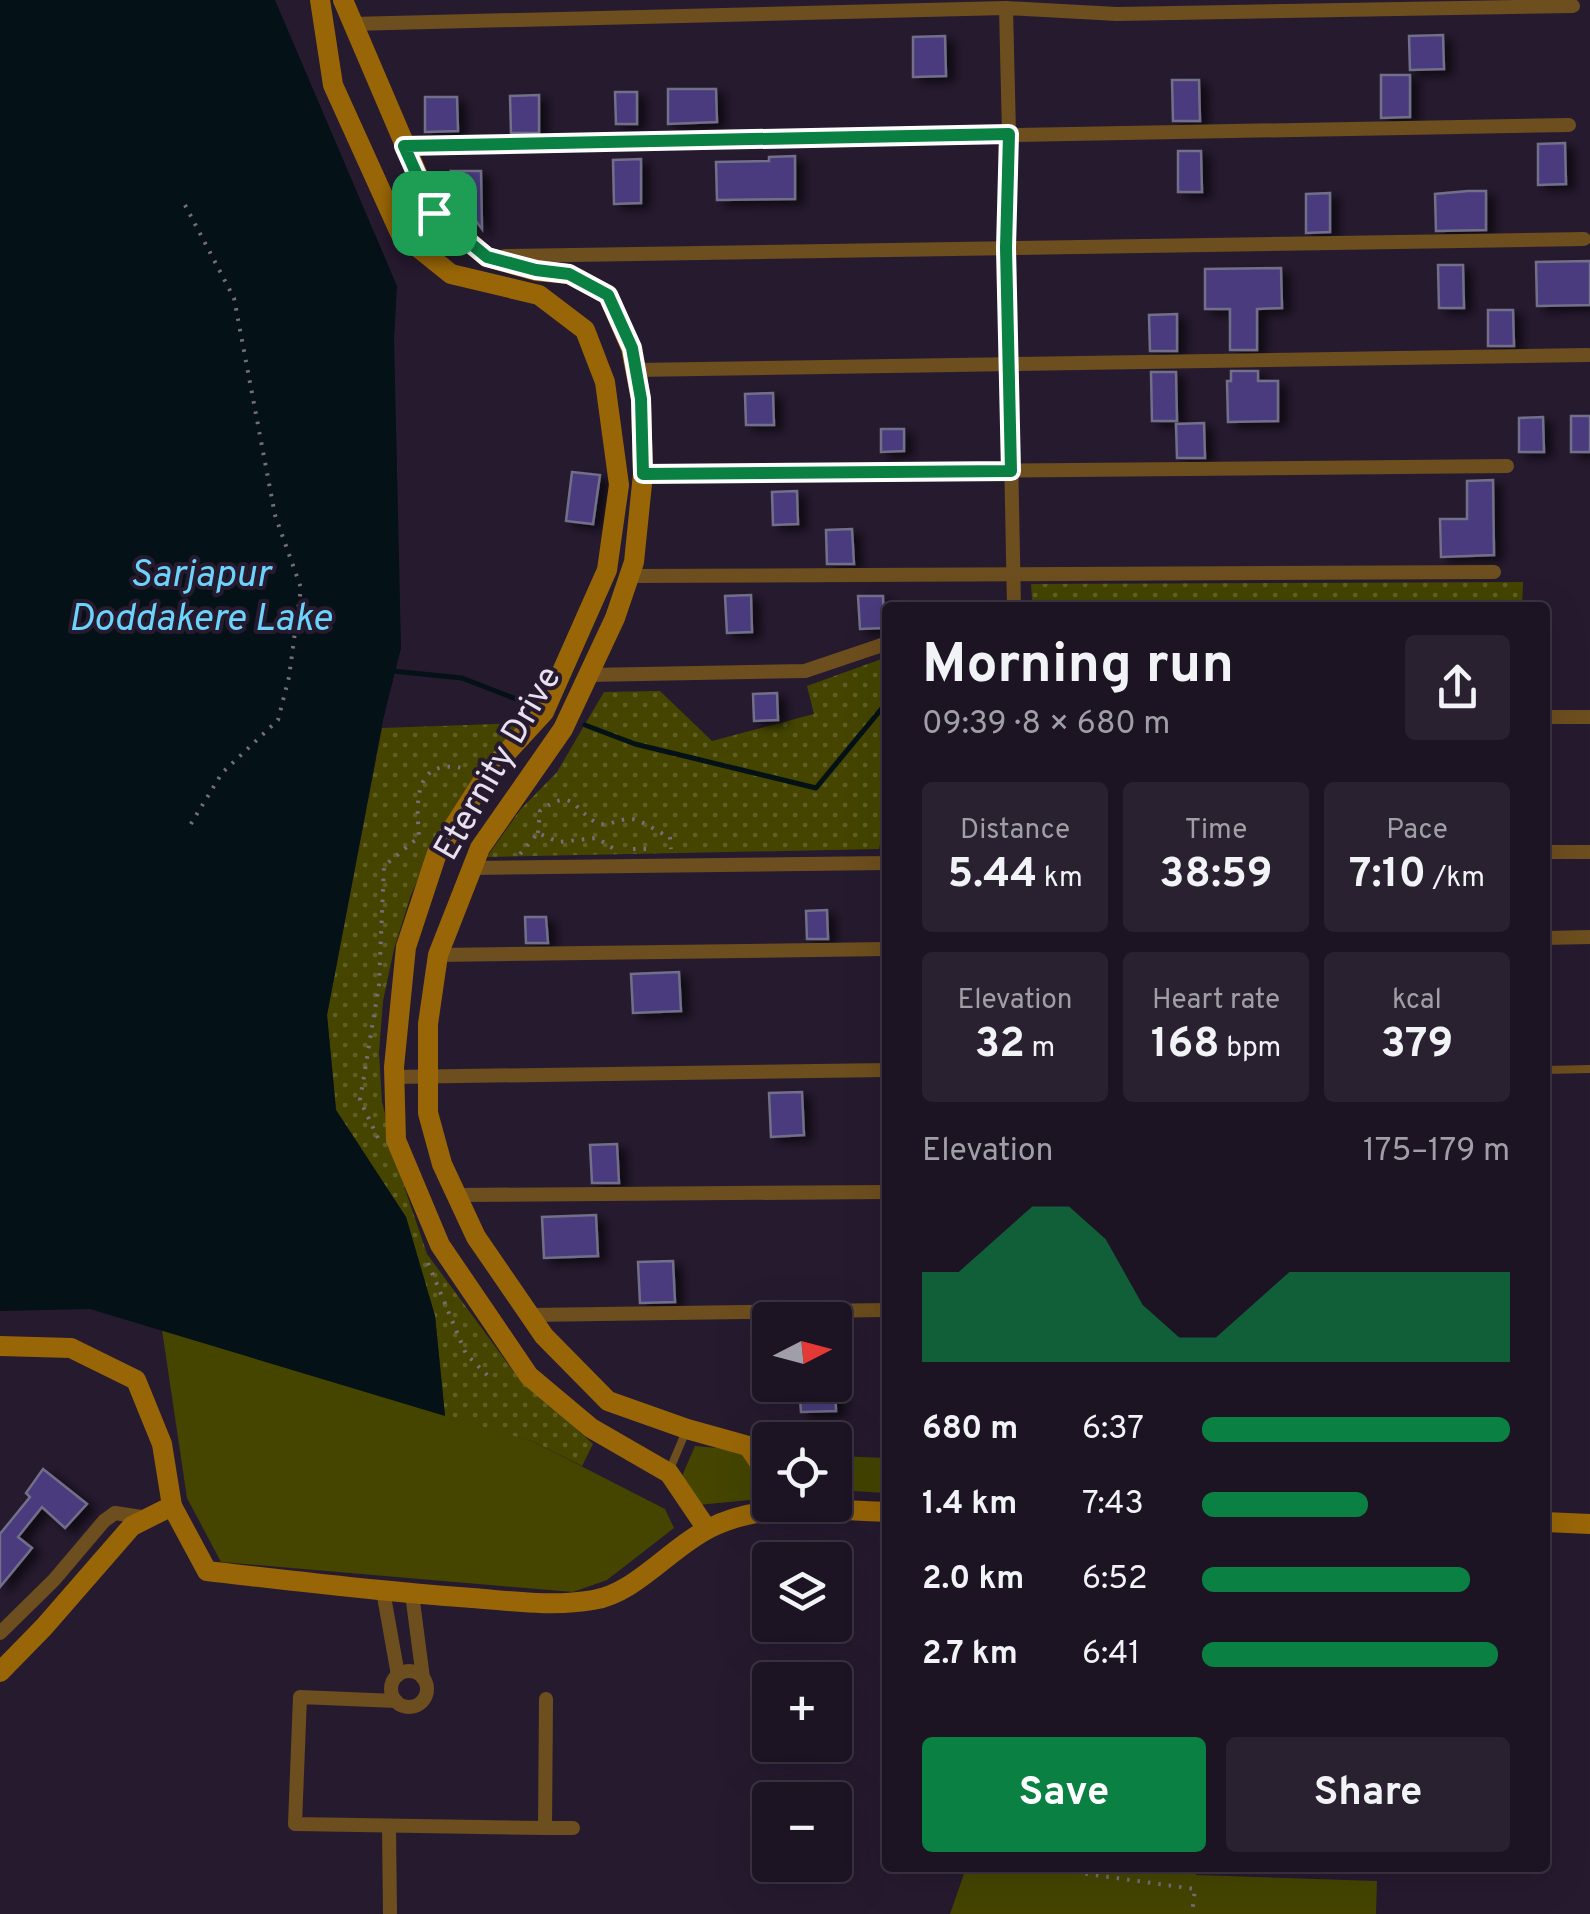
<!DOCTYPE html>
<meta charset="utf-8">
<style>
:root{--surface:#1c1423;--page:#292130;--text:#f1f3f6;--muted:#a09ea6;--line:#3a3341;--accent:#0b8043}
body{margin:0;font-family:Overpass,sans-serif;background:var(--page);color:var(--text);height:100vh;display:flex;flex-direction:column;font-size:38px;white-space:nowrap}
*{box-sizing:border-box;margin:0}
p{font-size:32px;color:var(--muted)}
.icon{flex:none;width:55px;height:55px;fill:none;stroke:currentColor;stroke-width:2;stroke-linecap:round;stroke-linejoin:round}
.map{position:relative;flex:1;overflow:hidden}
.panel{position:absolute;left:882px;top:602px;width:668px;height:1270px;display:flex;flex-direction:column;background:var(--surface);border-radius:10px;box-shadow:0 10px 40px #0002,0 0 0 2px var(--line)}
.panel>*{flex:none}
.needle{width:65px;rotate:84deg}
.buttons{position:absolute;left:752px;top:1302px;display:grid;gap:20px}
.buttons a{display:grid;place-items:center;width:100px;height:100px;border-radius:10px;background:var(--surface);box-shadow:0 10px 40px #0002,0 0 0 2px var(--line);font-size:50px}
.pin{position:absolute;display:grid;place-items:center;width:85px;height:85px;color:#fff;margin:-42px;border-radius:20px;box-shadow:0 5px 15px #0006}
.round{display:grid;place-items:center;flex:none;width:105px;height:105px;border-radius:10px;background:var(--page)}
.headline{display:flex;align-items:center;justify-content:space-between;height:170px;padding:0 40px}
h1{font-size:55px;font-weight:700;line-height:75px}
.figures{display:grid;grid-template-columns:repeat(3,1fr);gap:15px;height:170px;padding:10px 40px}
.figures div{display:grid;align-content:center;border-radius:10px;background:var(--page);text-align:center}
.figures b{font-size:42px;font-weight:700}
.figures small{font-size:28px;font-weight:400}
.figures p{font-size:28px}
.chart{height:280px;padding:20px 40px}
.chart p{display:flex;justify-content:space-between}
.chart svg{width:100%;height:180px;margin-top:10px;fill:var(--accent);opacity:.7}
.button{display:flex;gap:20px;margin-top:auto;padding:20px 40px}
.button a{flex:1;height:115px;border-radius:10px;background:var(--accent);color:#fff;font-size:40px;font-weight:700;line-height:115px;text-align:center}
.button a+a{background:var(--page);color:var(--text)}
ul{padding:0 40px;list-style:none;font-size:32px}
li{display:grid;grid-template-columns:160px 120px 1fr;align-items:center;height:75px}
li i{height:25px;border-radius:12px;background:var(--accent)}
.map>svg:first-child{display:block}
.green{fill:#454500}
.garden{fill:url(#garden-dots)}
.water{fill:#041116}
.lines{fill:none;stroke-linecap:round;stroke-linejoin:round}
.stream{stroke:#041116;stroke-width:5}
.building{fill:#493a7d;stroke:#726f89;stroke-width:2.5;filter:url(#shadow)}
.path{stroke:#766c7e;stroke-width:4;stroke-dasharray:2.5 8;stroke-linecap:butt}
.lane{stroke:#6d4e1e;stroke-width:8}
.street{stroke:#6d4e1e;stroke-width:14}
.secondary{stroke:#996607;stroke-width:20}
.route-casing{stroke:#fff;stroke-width:20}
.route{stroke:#0b8043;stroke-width:12}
.labels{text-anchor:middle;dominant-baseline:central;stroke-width:8;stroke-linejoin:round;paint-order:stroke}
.street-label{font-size:35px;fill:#e8e0ef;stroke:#261a2f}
.water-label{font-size:38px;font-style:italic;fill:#6cd4fb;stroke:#261a2f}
</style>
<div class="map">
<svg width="1590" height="1914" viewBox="0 0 1590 1914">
<defs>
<pattern id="garden-dots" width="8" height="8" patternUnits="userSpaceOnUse" patternTransform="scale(2.5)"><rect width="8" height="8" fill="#454500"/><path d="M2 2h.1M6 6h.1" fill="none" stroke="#606026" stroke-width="1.8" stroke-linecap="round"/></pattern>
<filter id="shadow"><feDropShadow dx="8" dy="5" stdDeviation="5" flood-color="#0009"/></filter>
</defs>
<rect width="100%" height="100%" fill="#261a2f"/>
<g class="green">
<path d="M162 1330 534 1442 665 1509 674 1528 607 1580 573 1592 221 1562 187 1498Z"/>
<path d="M695 1446 740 1450 760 1479V1499L698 1505 682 1476Z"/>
<path d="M835 1456 887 1458V1493L835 1490Z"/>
<path d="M966 1868H1196V1875L1377 1881 1376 1914H950Z"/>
</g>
<g class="garden">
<path d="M1523 582 1522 608H1049L1032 600 1031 584Z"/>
<path d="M887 657V816L879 849 487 857 520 810 557 772 604 692 660 691 712 741 814 714 807 686Z"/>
<path d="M524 723 423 868 411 895 394 949 383 1001 379 1053 382 1102 402 1180 427 1254 514 1372 593 1444 582 1466 534 1442 445 1416 435 1316 406 1217 336 1110 327 1015 382 728Z"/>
</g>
<path class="water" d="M0 0H275L397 286 394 338 401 648 383 720 327 1015 336 1110 406 1217 435 1316 445 1416 90 1309 0 1311Z"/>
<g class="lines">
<g class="stream">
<path d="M392 671 462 678 529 704"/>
<path d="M585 725 635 744 816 788 888 701"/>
</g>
</g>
<g class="building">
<path d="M1443 35 1444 69 1410 70 1409 36Z"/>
<path d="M945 36 946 76 913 77V37Z"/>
<path d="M1381 75H1410V117L1381 118Z"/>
<path d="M1172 80H1199L1200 121H1173Z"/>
<path d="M668 89H716L717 122 668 124Z"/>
<path d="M615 92H637V124H616Z"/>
<path d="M539 95V133H511L510 96Z"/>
<path d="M425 97H457L458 131 425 132Z"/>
<path d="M1565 143 1566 184 1538 185V144Z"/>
<path d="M1178 151H1201L1202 192H1178Z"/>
<path d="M795 156V199L717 200 716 162 769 161V157Z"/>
<path d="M641 159V203L614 204 613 160Z"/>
<path d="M451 171H481L482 229 459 199Z"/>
<path d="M1468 191H1486V230L1436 231 1435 194Z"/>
<path d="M1330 193V232L1306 233V194Z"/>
<path d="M1590 261V305L1537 306 1536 262Z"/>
<path d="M1438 265H1463L1464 308H1439Z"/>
<path d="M1281 268 1282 308 1257 309V350H1230V309H1205V269Z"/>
<path d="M1488 310H1513L1514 346H1488Z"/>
<path d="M1177 314V351H1150L1149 315Z"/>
<path d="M1231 371H1258V381H1278V421L1228 422 1227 381H1231Z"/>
<path d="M1151 372H1176L1177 421H1152Z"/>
<path d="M773 393 774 425H746L745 394Z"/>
<rect x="1571" y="416" width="19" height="36"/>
<path d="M1543 417 1544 452H1519V418Z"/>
<path d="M1204 423 1205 458H1177L1176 424Z"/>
<path d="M881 429H904V451L881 452Z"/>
<path d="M572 472 600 475 593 524 566 521Z"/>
<path d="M1493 480 1494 555 1441 557 1440 519H1467V481Z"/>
<path d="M797 491 798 524 773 525 772 492Z"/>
<path d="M852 529 854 564H827L826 530Z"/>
<path d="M751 595 752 632 727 633 725 596Z"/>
<path d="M858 596H883L884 628 860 629Z"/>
<path d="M777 693 778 720 754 721 753 694Z"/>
<path d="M827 910 828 939H807L806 911Z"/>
<path d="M525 917H546L548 943H526Z"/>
<path d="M679 972 681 1011 633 1013 631 974Z"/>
<path d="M802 1092 804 1135 771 1137 769 1093Z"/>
<path d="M617 1144 619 1183H592L590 1145Z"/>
<path d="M596 1215 598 1256 544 1258 542 1217Z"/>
<path d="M673 1261 675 1302 640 1303 638 1262Z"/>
<path d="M799 1385H835L836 1411 801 1412Z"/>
<path d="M43 1469 87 1504 65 1528 42 1507 18 1537 32 1548 0 1587V1534L30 1497 26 1493Z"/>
</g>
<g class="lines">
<g class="path">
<path d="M185 205 234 298 275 515 301 588 289 677 278 720 222 773 189 827"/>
<path d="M538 833 540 811C574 786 572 809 598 824 611 826 619 818 632 819 642 820 659 833 670 837L671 849"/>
<path d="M633 849H653"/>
<path d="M520 854 538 833 558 842 597 838 614 849"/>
<path d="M378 1138 360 1100 379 985 384 866 419 837C416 799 414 756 467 769"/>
<path d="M428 1263 466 1354 492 1380"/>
<path d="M1080 1868V1873L1195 1889 1192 1914"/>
</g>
<g class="lane">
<path d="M1545 1070 1590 1069"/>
<path d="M670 1469 686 1431"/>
</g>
<g class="street">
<path d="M1006 8 1009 134 1007 248 1014 607"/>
<path d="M351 24 1006 8 1117 14 1573 6"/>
<path d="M404 146 1569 125"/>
<path d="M505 256 1584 239"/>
<path d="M635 370 1588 355"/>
<path d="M643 474 1507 466"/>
<path d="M630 576 1494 572"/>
<path d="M588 675 805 671 888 643"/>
<path d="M1545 717H1590"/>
<path d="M1545 852H1590"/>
<path d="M473 868 888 863"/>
<path d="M1545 938 1590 937"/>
<path d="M438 955 888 949"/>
<path d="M394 1077 888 1070"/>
<path d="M456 1195 888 1192"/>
<path d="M529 1315 888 1310"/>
<path d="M383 1591 398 1675"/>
<path d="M412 1594 423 1678"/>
<path d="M0 1633 54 1580 104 1521 115 1513 148 1518"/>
<circle cx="409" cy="1689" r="18"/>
<path d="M396 1701 300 1697 295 1824 545 1828 546 1699"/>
<path d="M389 1827 390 1914"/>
<path d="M545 1828H573"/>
</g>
<g class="secondary">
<path d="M320 0 333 85 400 233 451 274 539 295 585 330 605 382 619 485 607 570 544 712 488 773 437 853 406 947 394 1067 396 1140 440 1245 529 1376 591 1428 669 1473 707 1529"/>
<path d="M343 0 434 213 487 257 536 271 569 274 608 295 631 348 641 399 643 474 634 562 615 618 563 729 480 848 438 955 428 1024V1113L442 1164 476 1237 544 1336 608 1401 687 1429 748 1446 770 1478"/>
<path d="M0 1346 71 1348 136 1380 162 1444 172 1506 207 1571C295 1581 383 1592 472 1598 512 1601 553 1607 593 1600 636 1593 670 1548 708 1529 761 1501 829 1510 888 1512"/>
<path d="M1545 1522 1590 1524"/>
<path d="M0 1672 44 1627 132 1526 172 1506"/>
</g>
</g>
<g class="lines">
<defs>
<path id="route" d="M1009 134 1006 248 1011 471 643 474 641 399 632 348 608 295 569 274 536 270 487 257 434 213 404 146Z"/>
</defs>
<use href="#route" class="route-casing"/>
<use href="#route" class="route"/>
</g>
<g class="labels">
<g class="street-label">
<text transform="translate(499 764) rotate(-60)">Eternity Drive</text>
</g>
<g class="water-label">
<text x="200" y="576">Sarjapur<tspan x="200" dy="44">Doddakere Lake</tspan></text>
</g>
</g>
</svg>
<div class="buttons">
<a><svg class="needle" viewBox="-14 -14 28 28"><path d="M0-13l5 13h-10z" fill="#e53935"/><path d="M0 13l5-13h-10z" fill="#a09ea6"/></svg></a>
<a><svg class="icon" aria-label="locate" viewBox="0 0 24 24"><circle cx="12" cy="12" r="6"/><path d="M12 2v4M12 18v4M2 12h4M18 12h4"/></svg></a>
<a><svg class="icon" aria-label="layers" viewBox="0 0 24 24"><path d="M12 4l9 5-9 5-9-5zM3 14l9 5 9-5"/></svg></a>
<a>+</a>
<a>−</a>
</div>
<div class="pin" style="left:434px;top:213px;background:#1e9e55"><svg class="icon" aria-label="arrive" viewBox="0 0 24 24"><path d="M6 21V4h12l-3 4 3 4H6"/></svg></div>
<section class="panel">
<div class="headline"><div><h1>Morning run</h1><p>09:39 · 8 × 680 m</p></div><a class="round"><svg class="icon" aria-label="share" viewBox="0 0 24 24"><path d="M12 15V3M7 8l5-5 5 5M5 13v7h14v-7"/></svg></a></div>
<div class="figures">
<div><p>Distance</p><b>5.44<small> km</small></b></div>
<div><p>Time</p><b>38:59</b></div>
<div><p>Pace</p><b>7:10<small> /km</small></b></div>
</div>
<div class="figures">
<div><p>Elevation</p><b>32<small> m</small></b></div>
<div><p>Heart rate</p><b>168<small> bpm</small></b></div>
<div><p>kcal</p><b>379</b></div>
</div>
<div class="chart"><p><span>Elevation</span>175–179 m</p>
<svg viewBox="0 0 160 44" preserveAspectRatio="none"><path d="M0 44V22L10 22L20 14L30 6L40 6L50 14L60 30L70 38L80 38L90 30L100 22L110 22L120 22L130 22L140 22L150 22L160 22V44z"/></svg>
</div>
<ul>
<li><b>680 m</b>6:37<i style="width:100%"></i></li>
<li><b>1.4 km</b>7:43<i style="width:54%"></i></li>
<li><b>2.0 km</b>6:52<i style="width:87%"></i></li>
<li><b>2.7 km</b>6:41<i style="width:96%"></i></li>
</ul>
<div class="button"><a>Save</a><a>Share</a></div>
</section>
</div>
